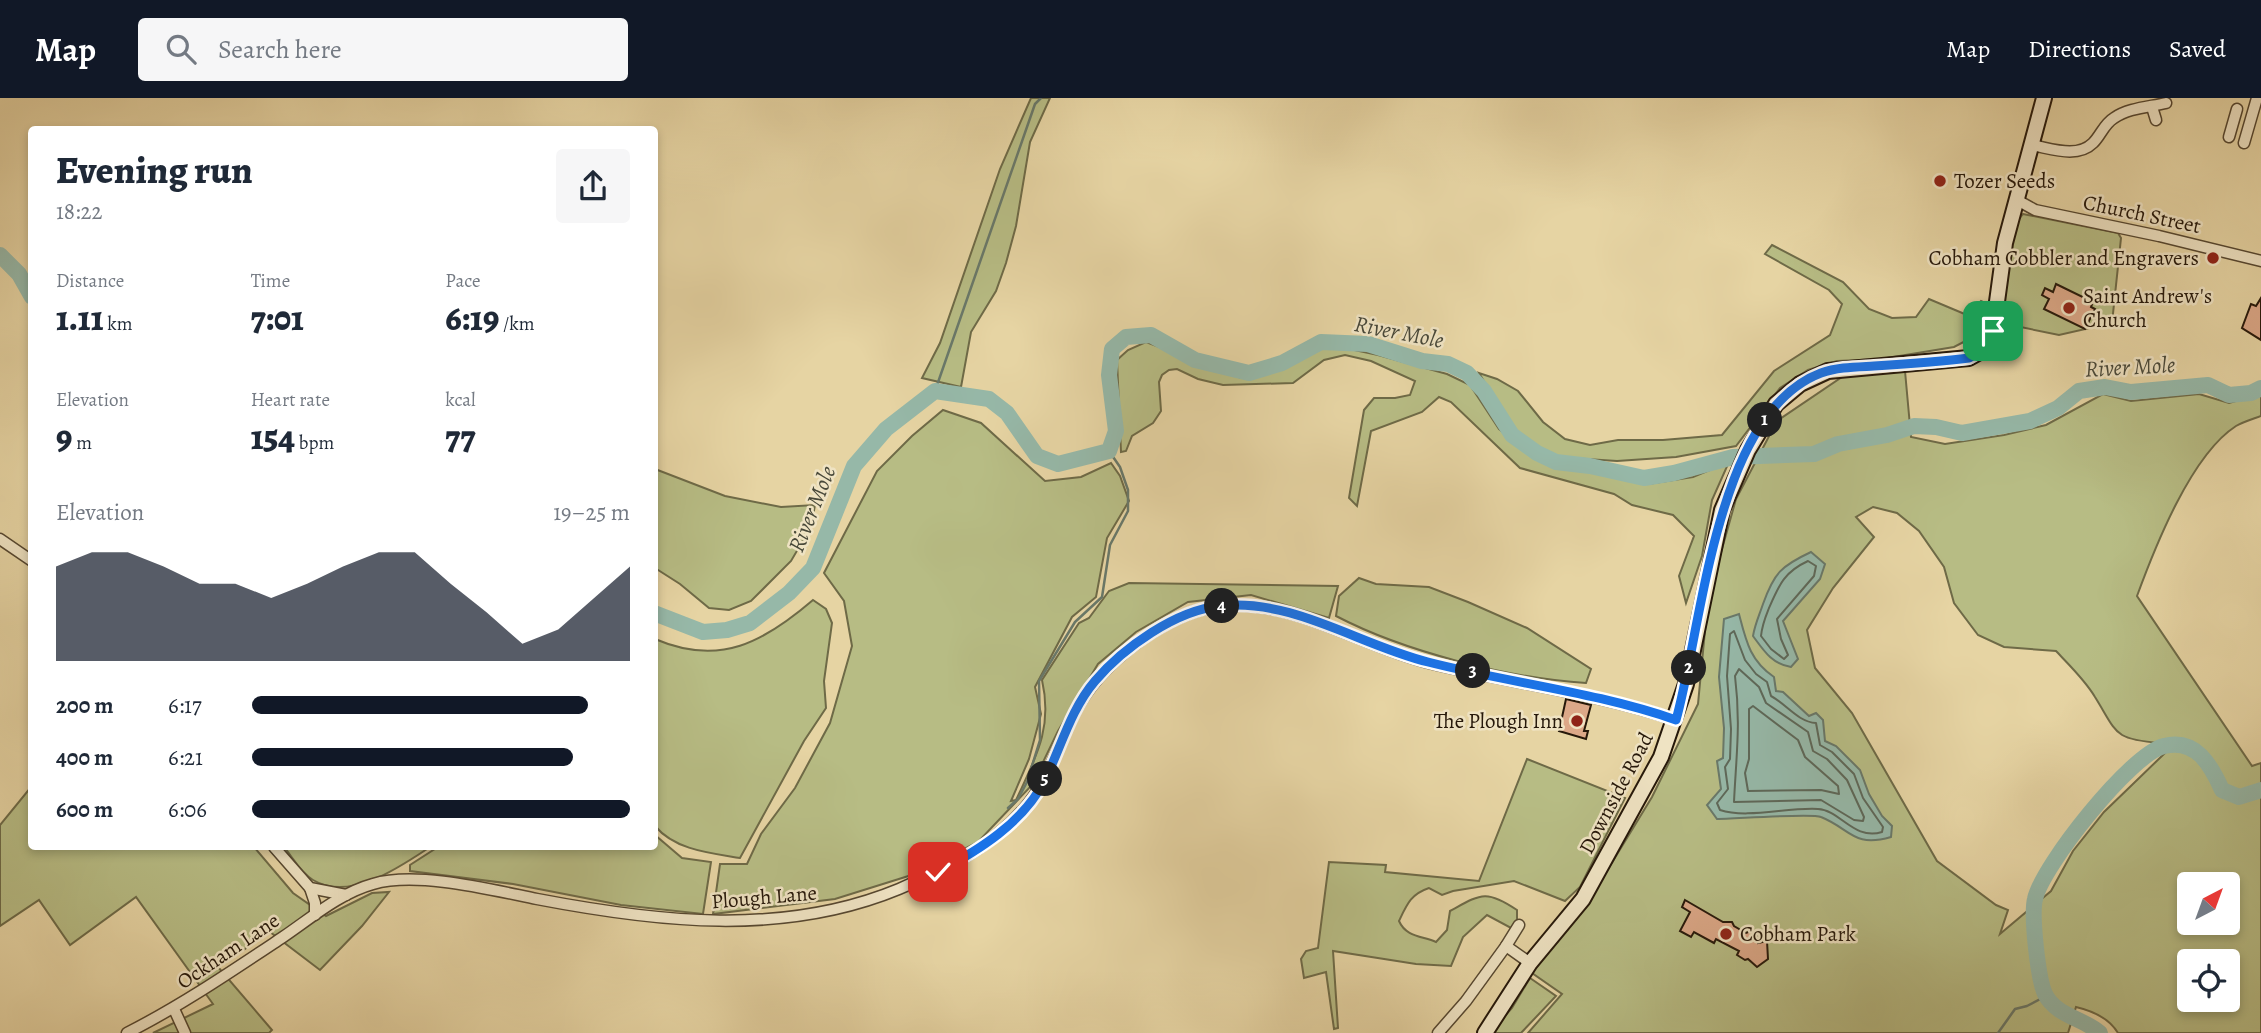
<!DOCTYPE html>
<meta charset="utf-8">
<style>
:root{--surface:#fff;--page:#f6f6f7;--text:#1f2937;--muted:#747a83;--accent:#111827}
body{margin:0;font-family:Alegreya,serif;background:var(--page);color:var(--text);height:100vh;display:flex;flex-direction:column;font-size:26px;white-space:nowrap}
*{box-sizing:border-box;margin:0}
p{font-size:23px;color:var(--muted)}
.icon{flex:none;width:38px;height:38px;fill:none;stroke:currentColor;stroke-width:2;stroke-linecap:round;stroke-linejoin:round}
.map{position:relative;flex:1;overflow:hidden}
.panel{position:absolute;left:28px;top:28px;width:630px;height:724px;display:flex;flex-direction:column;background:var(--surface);border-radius:7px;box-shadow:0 4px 10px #0003}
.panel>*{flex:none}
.needle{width:46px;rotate:41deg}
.buttons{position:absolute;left:2177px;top:774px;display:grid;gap:14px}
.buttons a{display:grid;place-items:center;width:63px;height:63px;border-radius:7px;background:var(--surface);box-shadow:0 4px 10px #0003;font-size:35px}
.pin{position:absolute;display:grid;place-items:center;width:60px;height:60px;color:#fff;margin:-30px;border-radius:14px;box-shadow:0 4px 10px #0006}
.km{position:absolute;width:35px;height:35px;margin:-18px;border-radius:50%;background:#222;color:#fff;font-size:19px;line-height:35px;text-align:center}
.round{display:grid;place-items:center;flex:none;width:74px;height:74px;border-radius:7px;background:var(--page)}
.headline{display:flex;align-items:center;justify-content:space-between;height:119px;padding:0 28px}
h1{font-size:38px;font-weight:800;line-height:52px}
.figures{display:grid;grid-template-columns:repeat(3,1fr);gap:10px;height:119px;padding:7px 28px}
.figures div{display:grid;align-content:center}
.figures b{font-size:35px;font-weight:800}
.figures small{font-size:19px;font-weight:400}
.figures p{font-size:19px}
.chart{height:196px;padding:14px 28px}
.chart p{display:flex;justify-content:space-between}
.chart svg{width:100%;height:126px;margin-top:7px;fill:var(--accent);opacity:.7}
ul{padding:0 28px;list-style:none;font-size:23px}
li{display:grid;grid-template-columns:112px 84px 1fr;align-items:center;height:52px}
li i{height:18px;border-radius:9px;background:var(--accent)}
header{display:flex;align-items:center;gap:42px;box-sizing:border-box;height:98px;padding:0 35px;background:var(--accent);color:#fff}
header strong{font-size:33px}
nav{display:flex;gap:38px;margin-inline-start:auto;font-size:24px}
.search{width:490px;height:63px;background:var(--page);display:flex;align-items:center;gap:18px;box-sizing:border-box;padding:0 24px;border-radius:7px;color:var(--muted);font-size:26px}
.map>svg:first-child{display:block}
.green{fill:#b7bc84;stroke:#6e6a47;stroke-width:2;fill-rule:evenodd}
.water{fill:#96b8a8;stroke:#697869;stroke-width:2}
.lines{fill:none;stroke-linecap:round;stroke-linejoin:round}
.shore{stroke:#5e6859;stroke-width:2}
.stream{stroke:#697869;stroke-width:2.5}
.river{stroke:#96b8a8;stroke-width:16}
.building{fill:#dca888;stroke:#26180a;stroke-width:2}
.street-casing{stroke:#564730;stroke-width:13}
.secondary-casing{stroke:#26180a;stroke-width:18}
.street{stroke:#efe3c3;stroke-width:10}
.secondary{stroke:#efe3c3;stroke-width:14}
.route-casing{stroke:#fff;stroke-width:14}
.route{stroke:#1a73e8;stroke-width:9}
.poi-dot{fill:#8f2418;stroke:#efe3c3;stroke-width:2.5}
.labels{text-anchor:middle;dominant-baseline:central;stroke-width:5;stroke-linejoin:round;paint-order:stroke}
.poi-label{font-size:21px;fill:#26180a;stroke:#efe3c3;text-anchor:start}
.street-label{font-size:21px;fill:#26180a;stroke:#efe3c3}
.water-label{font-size:23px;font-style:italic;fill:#484839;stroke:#efe3c3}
</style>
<header>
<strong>Map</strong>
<div class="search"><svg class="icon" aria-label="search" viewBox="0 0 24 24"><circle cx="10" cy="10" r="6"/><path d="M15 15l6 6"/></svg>Search here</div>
<nav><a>Map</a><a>Directions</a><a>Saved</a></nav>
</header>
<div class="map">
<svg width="2261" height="935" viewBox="0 0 2261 935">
<rect width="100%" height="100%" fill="#e6d4a3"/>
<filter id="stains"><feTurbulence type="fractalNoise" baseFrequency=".00286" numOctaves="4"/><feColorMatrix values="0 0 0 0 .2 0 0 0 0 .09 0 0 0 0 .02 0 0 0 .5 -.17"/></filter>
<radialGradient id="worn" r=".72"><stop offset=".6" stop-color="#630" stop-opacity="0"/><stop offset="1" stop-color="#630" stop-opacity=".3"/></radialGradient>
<g class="green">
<path d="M1031 0H1050L1030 44 1016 128 1006 165 996 193 971 234 961 289 922 280 940 245 1000 71Z"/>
<path d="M2023 116 2118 135 2121 140 2112 225 2059 237 2001 225C2004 198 2004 135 2023 116Z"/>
<path d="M1772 147 1843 184 1869 211 1892 220 1916 219 1929 201 1967 217 1981 203 1989 207 1979 236 1954 249 1881 261 1837 263 1808 272 1780 290 1736 348 1676 359 1617 363 1555 359 1530 347 1513 332 1479 275 1497 281 1518 293 1543 324 1565 341 1590 347 1618 342H1663L1722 337 1774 273 1830 237 1842 206 1829 192 1765 156Z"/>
<path d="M1146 244 1241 280 1281 271 1320 249 1345 250 1378 257 1447 276 1470 287 1499 331 1525 352 1553 369 1586 372 1648 386 1693 379 1729 364 1712 402 1702 458 1686 505 1679 478 1694 438 1673 417 1632 407 1614 396 1520 370 1451 304 1439 299 1422 314 1371 333 1357 408 1349 400 1364 312 1374 300H1395L1410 297 1415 283 1371 263 1345 257 1324 262 1293 285 1223 287 1198 281 1177 271 1169 272 1162 277 1159 284 1161 313 1153 325 1132 338 1126 353 1121 354 1117 262 1128 252Z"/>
<path d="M1905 273 1911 339 1945 346 2004 337 2046 327 2103 296 2131 303 2199 296 2229 305 2261 296V318C2253 321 2243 324 2236 328 2191 357 2155 449 2137 498L2252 668 2261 665V935H2118C2109 920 2093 913 2076 909L2068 935H1528L1562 896 1532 875 1602 781 1652 699 1698 606 1708 501 1736 401 1777 323 1845 277ZM1873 409 1897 415 1919 433 1944 469 1954 505 1978 537 2004 549 2056 553C2069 567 2085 582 2095 599 2118 636 2113 641 2160 645L2165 655 2104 714 2073 753 2051 793 2000 836 2008 812 1996 807 1937 763 1852 615 1815 570 1807 532 1833 490 1874 439 1856 419ZM2189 786H2228V824H2189ZM2189 863H2228V901H2189Z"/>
<path d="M943 312 981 325 1045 383 1081 379 1111 365 1120 378 1129 403 1107 440 1096 499 1072 519 1035 589 1041 616 1029 661 1011 703 1016 702C1036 659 1053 630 1042 582L1079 525 1089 520 1109 493 1129 485 1338 488 1329 520 1251 497 1188 504 1136 534 1098 566 1058 633 1032 687 978 744 918 775 835 801 713 816 720 766H747L761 736 795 690 830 625 852 548 844 503 824 475 877 373 912 338Z"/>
<path d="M655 371 725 398 781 409 815 407 811 429 791 463 751 503 729 512 709 510 680 486 655 470Z"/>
<path d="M1359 480 1376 486 1429 489 1468 504 1527 530 1591 571 1586 585C1509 580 1405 554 1336 518L1339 498Z"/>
<path d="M813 502 826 511 832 525 824 583 826 610 804 643 740 760C710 755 675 752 655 728V541C720 569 764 544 813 502Z"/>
<path d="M1527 661 1625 700 1580 789 1565 803 1514 783 1453 793 1442 797 1429 790C1411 796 1407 806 1399 823 1406 839 1422 838 1436 844L1447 832 1450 813C1481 796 1486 791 1517 812V824L1511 830 1487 817 1463 839 1451 868 1416 866 1333 853 1338 930 1334 931 1326 874 1304 880 1301 861 1306 853 1318 850 1329 764 1386 767 1385 774 1479 783Z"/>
<path d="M31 689 32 749H254L293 795 326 818 372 795 389 794 362 828 320 872 270 834 218 869 272 932 269 935H153L213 906 136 799 70 847 39 802 0 828V727Z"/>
<path d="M655 737 682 760 711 764 703 816 621 807 513 786 410 773V767L438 749H654Z"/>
<path d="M284 749H430C400 769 350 804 313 782 301 775 293 760 284 749Z"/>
<path d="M1530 880 1556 898 1521 935H1490L1512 910Z"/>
</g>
<g class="water">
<path d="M1811 454 1825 466 1820 481 1783 523 1798 561 1791 569C1772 566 1764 553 1753 538 1755 526 1759 518 1763 506 1774 475 1781 468 1811 454Z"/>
<path d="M1739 516C1746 543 1750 563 1774 579L1776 593 1783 594 1809 618 1816 615 1823 622 1825 643 1836 648 1860 672 1869 696 1882 718 1892 728 1891 739C1853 750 1851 731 1821 719 1812 715 1733 721 1717 721L1707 707 1721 691 1717 663 1723 660 1724 630 1719 579 1724 521Z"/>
</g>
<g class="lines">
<g class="shore">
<path d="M1808 463 1816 468 1814 478 1777 521 1781 541 1788 557 1784 561 1771 551 1761 538C1762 527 1765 520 1769 510 1779 487 1784 474 1808 463Z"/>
<path d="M1734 533 1745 562 1756 576 1767 584 1771 598C1786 606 1798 624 1816 625L1820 647 1832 654 1854 676 1863 700 1883 729 1882 734C1854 743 1840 712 1818 711 1788 709 1747 721 1720 712L1717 705 1728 691 1725 669 1730 661 1731 631 1727 578 1730 536Z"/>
<path d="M1739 571 1759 589 1766 605 1808 634 1813 653 1827 661 1847 682 1864 719 1863 723 1854 722 1821 702 1734 704C1736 660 1741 626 1735 578Z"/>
<path d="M1753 608 1798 642 1805 659 1838 688 1839 696 1821 692 1748 693 1745 675 1749 661V611Z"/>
</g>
<g class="stream">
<path d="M935 293 1035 6 1041 0"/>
<path d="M1008 710 1018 701 1027 684 1040 642 1039 583 1075 524 1102 499 1110 447 1128 413V392L1120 369 1109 353"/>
<path d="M1998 935 2015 911 2027 908 2046 898"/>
</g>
<g class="river">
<path d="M0 157 19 176 32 199"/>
<path d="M654 515 703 534 727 532 750 525 789 495 813 470 854 368 886 331 935 293 989 301 1007 315 1037 358 1058 366 1109 353 1116 333 1109 277 1112 251 1126 239 1151 237 1195 262 1249 275 1282 265 1321 244 1368 246 1422 263 1448 266 1467 275 1484 293 1512 337 1537 355 1556 364 1590 368 1644 380 1674 375 1733 359 1814 356 1838 346 1887 337 1914 328 1936 329 1962 335 2030 323 2058 310 2079 293 2105 289 2131 294 2208 287 2229 297 2251 295 2261 290"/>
<path d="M2100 935C2083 920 2056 918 2045 896 2038 881 2031 817 2035 801 2042 768 2131 656 2164 648 2196 640 2211 667 2222 692L2239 699 2261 692"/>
</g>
</g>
<g class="building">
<path d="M2056 186 2093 204 2091 209 2095 211 2085 231 2044 211 2049 201 2042 197 2045 190 2053 194Z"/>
<path d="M2261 200V242L2242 230 2251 206 2256 208Z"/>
<path d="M1566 601 1591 607 1584 633H1588L1586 641 1559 633Z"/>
<path d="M1685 802 1723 824H1732L1734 828 1746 835 1751 833 1756 836 1758 845 1767 843 1768 861 1757 869 1748 861 1745 862 1737 857 1739 853 1716 841 1714 845 1694 834 1691 839 1680 833 1690 814 1682 809Z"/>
</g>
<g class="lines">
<defs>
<g id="street">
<path d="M2152 9 2156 22"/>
<path d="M2229 39 2237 11"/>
<path d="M2244 45 2257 0"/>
<path d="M2031 47C2050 50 2077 61 2093 45 2101 37 2104 26 2114 20 2128 10 2149 9 2166 5"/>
<path d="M2017 102 2035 112 2159 138 2261 163"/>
<path d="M0 441 32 463"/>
<path d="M274 749 310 790 346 797"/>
<path d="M310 790 315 805V817"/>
<path d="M1519 827 1506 848 1530 865"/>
<path d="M174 911 185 935"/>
<path d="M127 935C182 907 232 873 283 839 311 820 340 795 373 786 417 773 492 792 537 801 657 824 783 839 899 791 945 771 989 751 1023 712 1051 681 1059 640 1080 605 1106 562 1169 513 1220 508 1293 500 1360 548 1429 565 1510 585 1596 595 1676 622"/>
<path d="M1438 935 1466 903 1506 848"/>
</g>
<path id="secondary" d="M1485 935 1530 865 1583 801 1661 659 1686 586 1722 412 1748 352 1776 306 1800 286 1828 273 1969 260 1985 251 1993 233 2005 145 2044 0"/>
</defs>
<use href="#street" class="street-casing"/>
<use href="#secondary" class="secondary-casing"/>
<use href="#street" class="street"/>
<use href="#secondary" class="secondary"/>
</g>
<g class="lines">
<defs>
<path id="route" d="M938 774C979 752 1023 725 1045 682 1061 649 1071 611 1095 583 1123 550 1176 512 1220 508 1293 500 1359 547 1428 564 1510 585 1596 594 1676 622 1703 526 1715 315 1821 275 1838 269 1856 269 1874 268 1906 266 1938 264 1969 260L1985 251 1993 233"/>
</defs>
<use href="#route" class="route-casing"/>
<use href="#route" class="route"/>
</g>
<g class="poi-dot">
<circle cx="1940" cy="83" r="7"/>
<circle cx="2213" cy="160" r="7"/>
<circle cx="2069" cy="210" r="7"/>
<circle cx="1577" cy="623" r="7"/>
<circle cx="1726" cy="836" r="7"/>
</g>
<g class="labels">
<g class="poi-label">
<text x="1954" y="83">Tozer Seeds</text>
<text x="2199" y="160" text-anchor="end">Cobham Cobbler and Engravers</text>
<text x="2083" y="198">Saint Andrew's<tspan x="2083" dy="24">Church</tspan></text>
<text x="1563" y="623" text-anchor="end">The Plough Inn</text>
<text x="1740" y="836">Cobham Park</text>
</g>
<g class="street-label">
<text transform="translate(2142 116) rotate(12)">Church Street</text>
<text transform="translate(1616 695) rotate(-62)">Downside Road</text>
<text transform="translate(764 799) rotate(-5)">Plough Lane</text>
<text transform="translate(228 853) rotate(-34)">Ockham Lane</text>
</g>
<g class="water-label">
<text transform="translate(1399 234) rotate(11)">River Mole</text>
<text transform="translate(2130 269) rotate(-3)">River Mole</text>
<text transform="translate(812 411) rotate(-68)">River Mole</text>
</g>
</g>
<rect width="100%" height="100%" filter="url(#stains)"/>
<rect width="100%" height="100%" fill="url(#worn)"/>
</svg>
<div class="buttons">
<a><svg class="needle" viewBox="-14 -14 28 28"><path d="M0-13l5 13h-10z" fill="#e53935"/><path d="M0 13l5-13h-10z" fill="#747a83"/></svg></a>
<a><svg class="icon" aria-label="locate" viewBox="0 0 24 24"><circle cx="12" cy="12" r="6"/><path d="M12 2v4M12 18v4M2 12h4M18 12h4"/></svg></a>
</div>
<div class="pin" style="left:1993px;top:233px;background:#1e9e55"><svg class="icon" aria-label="arrive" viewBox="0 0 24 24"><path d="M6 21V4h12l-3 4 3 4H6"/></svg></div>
<div class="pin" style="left:938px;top:774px;background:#d93025"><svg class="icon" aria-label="check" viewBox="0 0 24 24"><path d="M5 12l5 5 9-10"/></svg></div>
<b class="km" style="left:1765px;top:322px">1</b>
<b class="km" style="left:1689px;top:570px">2</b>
<b class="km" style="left:1473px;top:573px">3</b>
<b class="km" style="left:1222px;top:508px">4</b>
<b class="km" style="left:1045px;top:681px">5</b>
<section class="panel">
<div class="headline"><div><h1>Evening run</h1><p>18:22</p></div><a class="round"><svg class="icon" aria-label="share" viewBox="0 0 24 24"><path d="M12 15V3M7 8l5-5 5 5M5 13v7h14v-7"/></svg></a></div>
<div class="figures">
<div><p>Distance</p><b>1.11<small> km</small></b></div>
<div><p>Time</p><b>7:01</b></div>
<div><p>Pace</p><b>6:19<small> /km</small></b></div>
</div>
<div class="figures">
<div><p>Elevation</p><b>9<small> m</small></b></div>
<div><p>Heart rate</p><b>154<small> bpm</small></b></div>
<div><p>kcal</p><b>77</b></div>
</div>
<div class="chart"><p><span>Elevation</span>19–25 m</p>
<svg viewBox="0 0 160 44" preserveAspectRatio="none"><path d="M0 44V11L10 6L20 6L30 11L40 17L50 17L60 22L70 17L80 11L90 6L100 6L110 17L120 27L130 38L140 33L150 22L160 11V44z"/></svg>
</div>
<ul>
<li><b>200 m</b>6:17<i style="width:89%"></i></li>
<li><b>400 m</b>6:21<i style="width:85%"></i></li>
<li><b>600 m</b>6:06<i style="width:100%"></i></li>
</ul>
</section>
</div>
